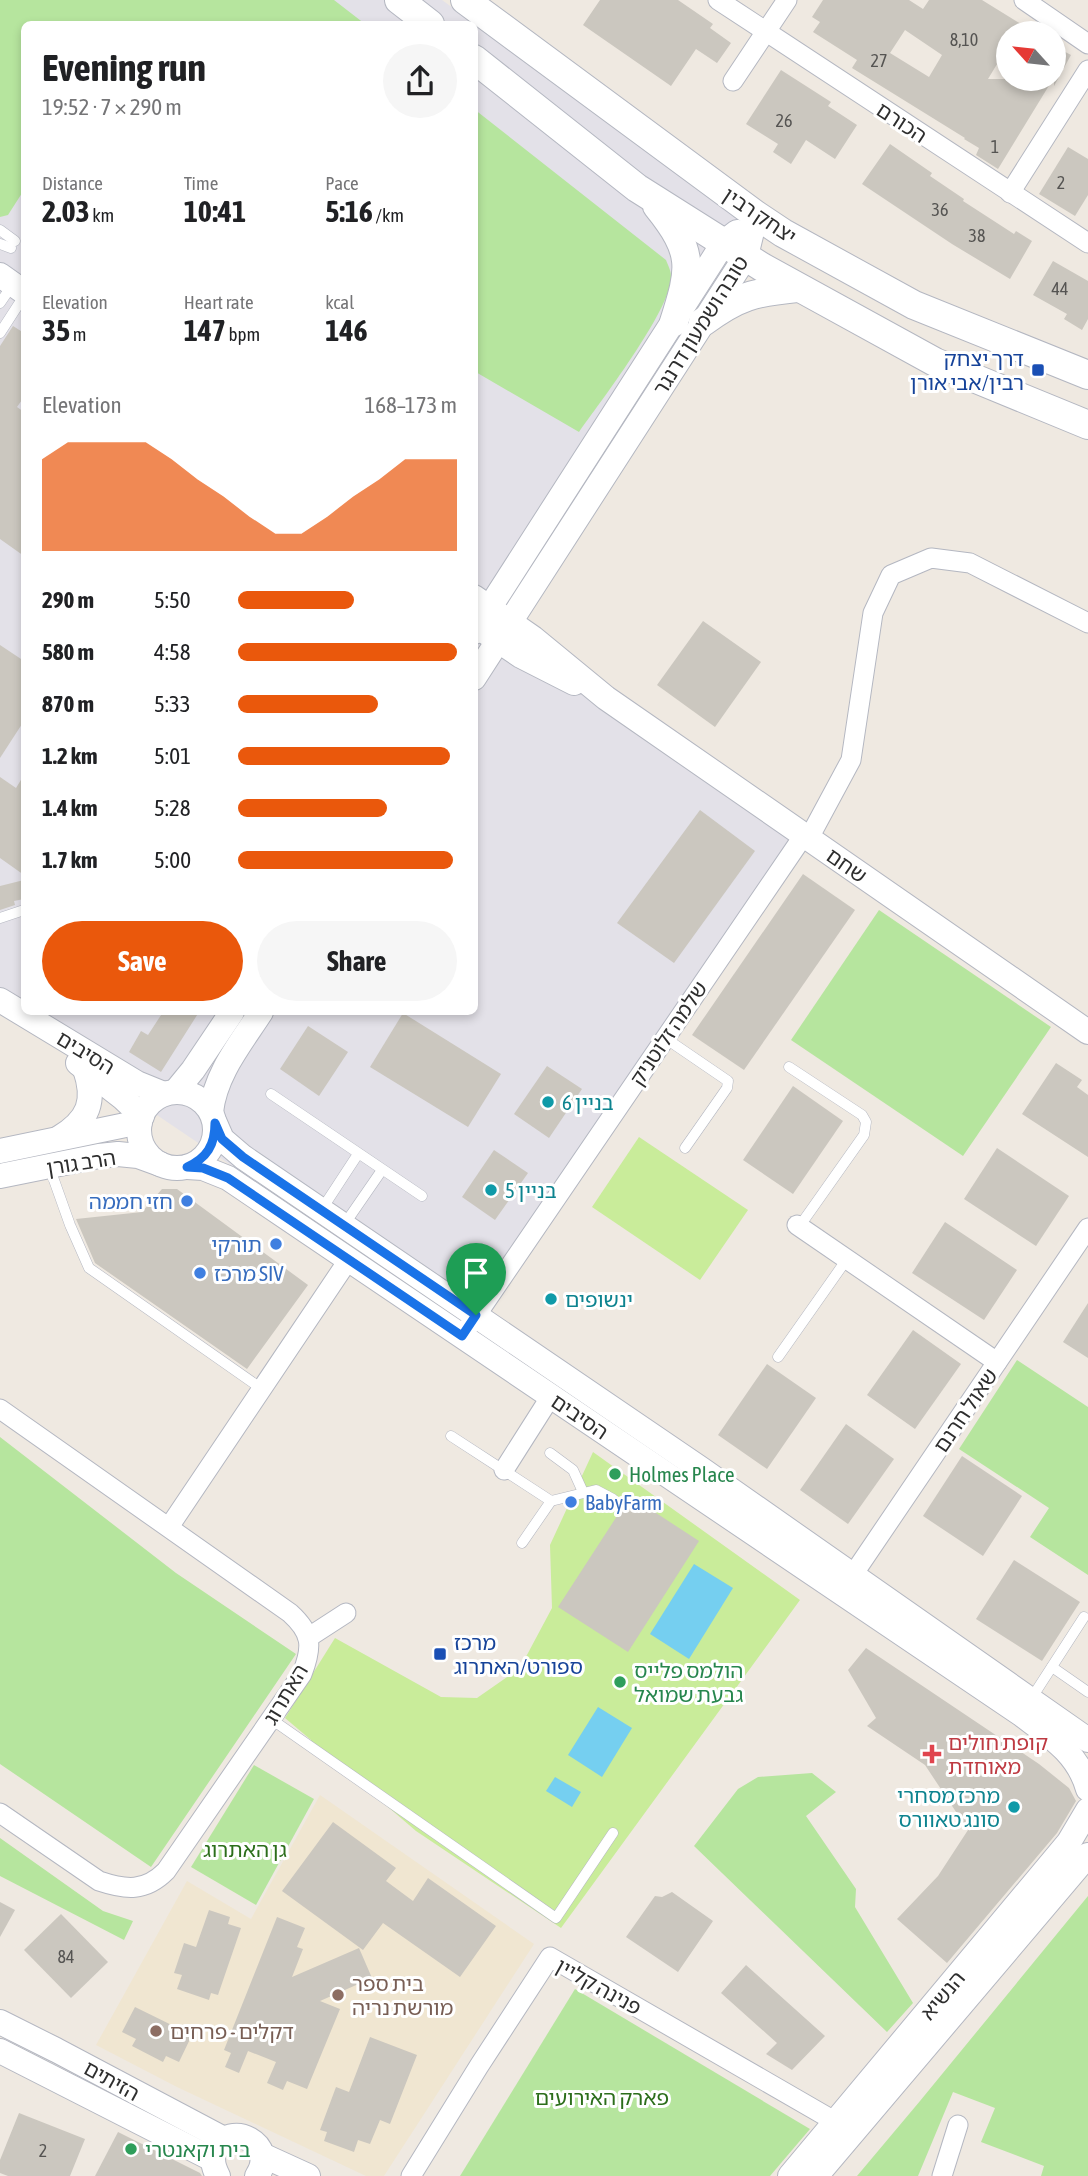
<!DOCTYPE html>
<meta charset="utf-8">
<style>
:root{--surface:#fff;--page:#f6f6f6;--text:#202124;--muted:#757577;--accent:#ea580c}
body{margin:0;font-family:"Asap Condensed","Noto Sans Hebrew",sans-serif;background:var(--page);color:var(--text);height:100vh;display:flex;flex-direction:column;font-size:26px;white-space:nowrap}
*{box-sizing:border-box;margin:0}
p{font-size:23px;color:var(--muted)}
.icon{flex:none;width:38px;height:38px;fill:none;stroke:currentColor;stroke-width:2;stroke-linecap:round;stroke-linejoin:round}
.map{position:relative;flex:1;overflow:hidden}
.details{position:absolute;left:21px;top:21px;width:457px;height:994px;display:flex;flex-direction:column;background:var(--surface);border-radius:10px;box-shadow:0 4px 10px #0003}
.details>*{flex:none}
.needle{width:46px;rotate:297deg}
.buttons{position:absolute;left:996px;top:21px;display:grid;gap:14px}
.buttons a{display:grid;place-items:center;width:70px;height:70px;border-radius:50%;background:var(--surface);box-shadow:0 4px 10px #0003;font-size:35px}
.pin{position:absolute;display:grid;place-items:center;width:60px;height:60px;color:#fff;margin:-72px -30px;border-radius:50% 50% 50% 0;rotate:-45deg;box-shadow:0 0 7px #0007}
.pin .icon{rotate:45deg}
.round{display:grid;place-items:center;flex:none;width:74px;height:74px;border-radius:37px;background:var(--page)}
.head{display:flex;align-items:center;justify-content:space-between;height:119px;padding:0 21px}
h1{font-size:38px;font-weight:700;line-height:52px}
.stats{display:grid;grid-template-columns:repeat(3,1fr);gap:10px;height:119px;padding:7px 21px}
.stats div{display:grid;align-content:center}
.stats b{font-size:30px;font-weight:700}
.stats small{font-size:19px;font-weight:400}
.stats p{font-size:19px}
.chart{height:196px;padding:14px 21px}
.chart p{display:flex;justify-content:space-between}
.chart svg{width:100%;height:126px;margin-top:7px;fill:var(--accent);opacity:.7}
.button{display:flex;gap:14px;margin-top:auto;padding:14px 21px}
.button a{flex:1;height:80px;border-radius:42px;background:var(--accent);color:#fff;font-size:28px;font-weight:700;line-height:80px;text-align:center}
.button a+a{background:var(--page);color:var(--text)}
ul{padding:0 21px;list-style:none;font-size:23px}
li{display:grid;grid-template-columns:112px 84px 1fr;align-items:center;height:52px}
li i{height:18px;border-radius:9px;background:var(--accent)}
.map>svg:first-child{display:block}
.industrial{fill:#e3e1e8;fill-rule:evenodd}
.education{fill:#f0e6d1}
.green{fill:#b6e59e}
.pitch{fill:#c9ec9a}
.water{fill:#75cff0}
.building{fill:#cbc7bf;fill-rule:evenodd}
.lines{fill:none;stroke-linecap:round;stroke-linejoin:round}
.service-casing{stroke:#b4b7c1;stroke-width:11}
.minor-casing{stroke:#b4b7c1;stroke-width:21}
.tertiary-casing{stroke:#b4b7c1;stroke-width:26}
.secondary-casing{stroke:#b4b7c1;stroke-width:30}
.service{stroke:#fff;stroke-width:10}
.minor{stroke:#fff;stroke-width:19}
.tertiary{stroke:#fff;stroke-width:24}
.secondary{stroke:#fff;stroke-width:28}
.route-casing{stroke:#fff;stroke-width:14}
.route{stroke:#1a73e8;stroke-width:9}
.transit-dot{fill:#1a4fb4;stroke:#fff;stroke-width:2.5}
.culture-dot{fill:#0f9aa8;stroke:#fff;stroke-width:2.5}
.shop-dot{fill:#3f7fe0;stroke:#fff;stroke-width:2.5}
.leisure-dot{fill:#2e9e5b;stroke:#fff;stroke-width:2.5}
.health-dot{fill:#e0444e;stroke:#fff;stroke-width:2.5}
.education-dot{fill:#8d6e63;stroke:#fff;stroke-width:2.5}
.labels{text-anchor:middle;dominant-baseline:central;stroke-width:6;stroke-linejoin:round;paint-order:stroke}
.number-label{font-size:18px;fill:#555452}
.street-label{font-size:21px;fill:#2e2e2e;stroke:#fff}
.transit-label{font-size:21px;fill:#164399;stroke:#fff;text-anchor:end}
.culture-label{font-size:21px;fill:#0d838f;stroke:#fff;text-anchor:start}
.shop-label{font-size:21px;fill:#366cbe;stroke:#fff;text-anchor:end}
.leisure-label{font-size:21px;fill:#27864d;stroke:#fff;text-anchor:start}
.health-label{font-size:21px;fill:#be3a42;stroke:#fff;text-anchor:start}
.park-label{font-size:21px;fill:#2c6e1b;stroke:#fff}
.education-label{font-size:21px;fill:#785e54;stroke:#fff;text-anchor:start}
</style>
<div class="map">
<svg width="1088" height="2176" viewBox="0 0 1088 2176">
<rect width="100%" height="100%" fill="#efe9e1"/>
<path class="industrial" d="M0 0H442L762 233 507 627 804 835 469 1326 0 1009ZM24 24H474V1012H24Z"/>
<path class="education" d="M320 1795 534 1944 384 2176H366L177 2087 96 2045 187 1881 251 1919Z"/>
<g class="green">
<path d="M0 0H334L365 24H24V190L8 215 0 217Z"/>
<path d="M474 109 666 260C668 265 671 271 671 276 674 306 599 404 579 432L474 371Z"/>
<path d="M879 910 1051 1027 963 1156 791 1040Z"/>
<path d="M1017 1360 1088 1407V1575L1030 1537 1049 1508 959 1449Z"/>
<path d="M0 1437 176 1573 296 1654 151 1867 0 1764Z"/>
<path d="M254 1765 314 1799 256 1905 191 1867Z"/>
<path d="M812 1773 836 1792 806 1816 856 1889 855 1907 913 2003 887 2032 694 1846 738 1789 758 1777Z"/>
<path d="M0 1838 103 1911 133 1921 124 1940 0 1876Z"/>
<path d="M1088 1896V2176H1041L1044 2166 981 2142 995 2108 953 2092 918 2176H857L920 2101Z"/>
<path d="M575 1989 810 2129 770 2176H460Z"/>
</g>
<g class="pitch">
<path d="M639 1137 748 1210 700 1280 592 1207Z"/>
<path d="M593 1452 800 1600 561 1928 416 1831 324 1752 310 1742 311 1740 285 1718 335 1638 441 1697 477 1698 520 1668 552 1608 550 1545Z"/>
</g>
<g class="water">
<path d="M694 1564 733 1588 689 1659 650 1634Z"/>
<path d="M598 1707 632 1728 602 1777 568 1755Z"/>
<path d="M555 1777 581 1792 572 1807 546 1791Z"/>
</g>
<g class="building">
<path d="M600 0H678L713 24 710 28 731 43 717 63 696 49 671 86 583 25Z"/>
<path d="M823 0H909L923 9 929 0H982L1021 24 1015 33H1008V46L988 79H1053L998 169 976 155 979 148 964 139 965 138 852 68 857 60 813 32 820 22 812 17ZM905 30 942 55 929 77 890 53Z"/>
<path d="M1054 46 1071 55 1054 86Z"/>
<path d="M781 70 831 102 828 106 857 125 835 159 806 140 791 164 773 152 778 144 746 124Z"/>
<path d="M890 144 932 173 930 176 964 199 963 201 1014 234 1016 231 1032 241 1010 279 952 244 862 184Z"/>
<path d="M1068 147 1088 159V195L1075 216 1039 194Z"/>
<path d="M1053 261 1088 281V319L1082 330 1064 319 1067 314 1033 295Z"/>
<path d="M13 326 24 333V397L17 407 24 412V556L0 539V346Z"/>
<path d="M703 621 761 662 715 727 657 685Z"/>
<path d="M0 645 24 661V721L0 758Z"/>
<path d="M24 775V875L0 858V777L16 788Z"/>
<path d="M700 810 755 851 674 963 617 923Z"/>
<path d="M803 874 855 910 744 1070 692 1035Z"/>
<path d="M24 880V899L14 901 15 905 0 910V886Z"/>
<path d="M163 1012H199L161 1072 129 1052 141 1031 148 1035Z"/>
<path d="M403 1013 501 1074 468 1127 370 1067Z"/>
<path d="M308 1026 348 1052 319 1096 280 1069Z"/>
<path d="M1056 1063 1082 1080 1077 1087 1088 1095V1157L1022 1114Z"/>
<path d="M547 1066 582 1089 549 1138 514 1114Z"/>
<path d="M793 1086 843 1121 793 1194 743 1160Z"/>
<path d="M997 1148 1069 1196 1036 1246 964 1199Z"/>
<path d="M494 1150 528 1173 495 1220 462 1197Z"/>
<path d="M162 1189H177L308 1285 247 1369 95 1263 76 1219 142 1212Z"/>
<path d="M945 1222 1017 1270 984 1320 912 1273Z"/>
<path d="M1088 1303V1358L1063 1342Z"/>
<path d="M913 1330 961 1364 915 1429 867 1395Z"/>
<path d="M767 1364 816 1398 767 1469 718 1435Z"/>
<path d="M846 1424 894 1459 848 1524 800 1490Z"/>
<path d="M962 1456 1022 1496 983 1556 923 1516Z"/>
<path d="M630 1496 699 1541 628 1652 558 1607Z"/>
<path d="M1014 1560 1080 1602 1042 1661 976 1619Z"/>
<path d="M866 1648 1039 1764 1069 1788 1076 1801 1057 1833 947 1963 897 1919 938 1876 968 1830 925 1765 867 1726 876 1718 848 1670Z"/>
<path d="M333 1822 396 1868 386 1881 413 1901 428 1878 496 1926 460 1977 383 1923 363 1950 282 1891Z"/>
<path d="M672 1892 713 1921 678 1972 626 1937 655 1896 662 1897Z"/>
<path d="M0 1902 15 1910 0 1937Z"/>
<path d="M209 1910 230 1917 228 1924 241 1928 218 1995 211 1993 209 2000 177 1989 182 1975 174 1973 184 1943 196 1947Z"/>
<path d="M61 1914 108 1962 71 1998 24 1950Z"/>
<path d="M277 1917 305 1928 297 1947 303 1949 292 1977 359 1948 372 1978 320 2001 340 2009 307 2089 287 2081 283 2090 267 2083 276 2062 248 2051 239 2073 225 2067 231 2053 224 2050Z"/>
<path d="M746 1965 825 2036 792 2070 766 2054 777 2043 721 1993Z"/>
<path d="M135 2007 192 2035 179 2062 166 2056 163 2062 132 2046 136 2039 122 2032Z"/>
<path d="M370 2037 417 2055 390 2124 380 2120 370 2144 358 2140 354 2152 324 2141 327 2132 320 2130 336 2087 349 2092Z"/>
<path d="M19 2113 85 2139 70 2176H8L0 2173V2160Z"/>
<path d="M118 2132 200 2173 202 2176H95Z"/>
</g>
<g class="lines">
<defs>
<g id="service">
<path d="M0 230 15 241"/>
<path d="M0 244 11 248"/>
<path d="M0 303 13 284"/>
<path d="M0 333 24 296"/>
<path d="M0 918 24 910"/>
<path d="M665 1038 728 1081 727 1088 685 1148"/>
<path d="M789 1067 862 1115 866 1122 864 1135 799 1227"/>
<path d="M271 1094 422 1196"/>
<path d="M49 1166 70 1225 89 1268 262 1389"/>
<path d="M322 1209 358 1154"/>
<path d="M344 1225 382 1170"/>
<path d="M778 1357 847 1259"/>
<path d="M451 1436 551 1501"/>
<path d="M550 1453 573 1470 583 1492"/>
<path d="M522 1543 551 1501 596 1490 613 1499"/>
<path d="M1052 1667 1088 1692"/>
<path d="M1031 1699 1084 1617"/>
<path d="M271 1719 556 1918 613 1833"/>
</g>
<g id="minor">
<path d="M718 0 1088 243"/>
<path d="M1024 0 1088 44"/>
<path d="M733 81 787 0"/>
<path d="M1010 193 1088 70"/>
<path d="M809 838 851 760 873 613 891 575 931 558 970 563 1088 623"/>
<path d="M797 1225 997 1362"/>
<path d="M469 1326 804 835"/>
<path d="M0 1409 290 1613C312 1633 313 1646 302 1674L166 1871C145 1892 126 1890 99 1881L0 1813"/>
<path d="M504 1470 551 1396"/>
<path d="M169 1527 349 1259"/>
<path d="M846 1585 1088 1228"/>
<path d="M309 1637 346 1613"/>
<path d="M411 2176 479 2066 550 1957 836 2122"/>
<path d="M942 2176 958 2125"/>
</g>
<g id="tertiary">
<path d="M0 275 24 292"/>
<path d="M474 597 533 638 606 698 1088 1032"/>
<path d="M484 631 521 656 574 683"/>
<path d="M474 632 712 261 724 242 737 232"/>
<path d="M474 678 746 256 756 215"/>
<path d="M0 1000 137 1083 164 1094"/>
<path d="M78 1063 123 1098 142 1116"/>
<path d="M175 1092 193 1070 232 1012"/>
<circle cx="177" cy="1130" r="38"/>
<path d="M211 1112C215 1074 241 1043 261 1012"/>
<path d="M215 1123 222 1139 243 1157 701 1469 1088 1740"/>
<path d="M59 1138C89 1120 96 1101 85 1069"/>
<path d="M0 1151 140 1122"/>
<path d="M187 1167 203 1168 228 1178 1021 1714C1050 1736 1078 1753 1088 1789"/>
<path d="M0 1176 99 1156 118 1154 138 1156 160 1164"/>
<path d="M0 2022 56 2050 224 2139"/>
<path d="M0 2051 212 2159"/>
<path d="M262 2155 308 2176"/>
<path d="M218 2176C213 2167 211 2159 215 2150 229 2119 279 2144 257 2176"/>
<path d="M790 2176 1069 1842 1088 1810"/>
<path d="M816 2176 1088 1855"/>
</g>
<g id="secondary">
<path d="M399 0 430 24"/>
<path d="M465 0 756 215 783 233 914 305 1088 375"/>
<path d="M474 59 637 188 762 267 935 362 1088 425"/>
<path d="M657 206C695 253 691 268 674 322"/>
<path d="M703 322C738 296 755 292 797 288"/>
</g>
</defs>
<use href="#service" class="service-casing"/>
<use href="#minor" class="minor-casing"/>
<use href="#tertiary" class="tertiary-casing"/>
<use href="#secondary" class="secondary-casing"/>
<use href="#service" class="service"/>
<use href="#minor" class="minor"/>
<use href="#tertiary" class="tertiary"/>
<use href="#secondary" class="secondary"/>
</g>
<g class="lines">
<defs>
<path id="route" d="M215 1123 222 1139 243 1157 476 1315 462 1336 228 1178 203 1168 187 1167C207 1158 215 1145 215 1123Z"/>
</defs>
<use href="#route" class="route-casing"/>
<use href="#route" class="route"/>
</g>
<g class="transit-dot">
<rect x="1031" y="363" width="14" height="14" rx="3.5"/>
<rect x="433" y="1647" width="14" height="14" rx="3.5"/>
</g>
<g class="culture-dot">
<circle cx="548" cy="1102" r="7"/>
<circle cx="491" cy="1190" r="7"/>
<circle cx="551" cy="1299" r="7"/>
<circle cx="1014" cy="1807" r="7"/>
</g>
<g class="shop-dot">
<circle cx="187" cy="1201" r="7"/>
<circle cx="276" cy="1244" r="7"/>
<circle cx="200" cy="1273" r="7"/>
<circle cx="571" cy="1502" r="7"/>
</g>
<g class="leisure-dot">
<circle cx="615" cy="1474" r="7"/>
<circle cx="620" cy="1682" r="7"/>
<circle cx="131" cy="2149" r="7"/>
</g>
<path class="health-dot" d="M928.5 1743.5h7v7h7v7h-7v7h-7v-7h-7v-7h7z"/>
<g class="education-dot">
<circle cx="338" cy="1995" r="7"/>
<circle cx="156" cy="2031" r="7"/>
</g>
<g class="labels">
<g class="number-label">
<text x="964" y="39">8,10</text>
<text x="879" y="60">27</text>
<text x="784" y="120">26</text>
<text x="995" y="146">1</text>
<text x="1061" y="182">2</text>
<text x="940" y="209">36</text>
<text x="977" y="235">38</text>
<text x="1060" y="288">44</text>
<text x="66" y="1956">84</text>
<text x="43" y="2150">2</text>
</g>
<g class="street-label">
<text transform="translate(902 122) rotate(33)">הכורם</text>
<text transform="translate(760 215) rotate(34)">יצחק רבין</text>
<text transform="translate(700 325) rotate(-58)">טובה ושמעון דרנגר</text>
<text transform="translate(847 865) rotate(35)">שחם</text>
<text transform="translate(668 1033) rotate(-56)">שלמה זלוטניק</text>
<text transform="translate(86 1052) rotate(31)">הסיבים</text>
<text transform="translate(81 1162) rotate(-9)">הרב גורן</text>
<text transform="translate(965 1410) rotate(-56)">שאול חרנם</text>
<text transform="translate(580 1416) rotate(34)">הסיבים</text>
<text transform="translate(285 1694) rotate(-59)">האתרוג</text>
<text transform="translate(599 1986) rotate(29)">פנינה קליין</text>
<text transform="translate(942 1995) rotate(-50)">הנשיא</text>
<text transform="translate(112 2080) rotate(29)">הזיתים</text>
</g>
<g class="transit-label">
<text x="1024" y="358">דרך יצחק<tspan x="1024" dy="24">רבין/אבי אורן</tspan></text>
<text x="454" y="1642" text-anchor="start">מרכז<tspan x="454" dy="24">ספורט/האתרוג</tspan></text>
</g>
<g class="culture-label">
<text x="562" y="1102">בניין 6</text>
<text x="505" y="1190">בניין 5</text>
<text x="565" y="1299">ינשופים</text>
<text x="1000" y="1795" text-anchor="end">מרכז מסחרי<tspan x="1000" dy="24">סונג טאוורס</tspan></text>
</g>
<g class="shop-label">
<text x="173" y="1201">חזי חממה</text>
<text x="262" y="1244">תורקי</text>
<text x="214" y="1273" text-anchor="start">מרכז SIV</text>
<text x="585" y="1502" text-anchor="start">BabyFarm</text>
</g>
<g class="leisure-label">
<text x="629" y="1474">Holmes Place</text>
<text x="634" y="1670">הולמס פלייס<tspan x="634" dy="24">גבעת שמואל</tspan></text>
<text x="145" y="2149">בית וקאנטרי</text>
</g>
<g class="health-label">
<text x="948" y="1742">קופת חולים<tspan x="948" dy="24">מאוחדת</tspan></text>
</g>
<g class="park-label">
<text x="245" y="1849">גן האתרוג</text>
<text x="602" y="2097">פארק האירועים</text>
</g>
<g class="education-label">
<text x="352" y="1983">בית ספר<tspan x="352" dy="24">מורשת נריה</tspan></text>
<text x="170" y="2031">דקלים - פרחים</text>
</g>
</g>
</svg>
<div class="buttons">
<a><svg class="needle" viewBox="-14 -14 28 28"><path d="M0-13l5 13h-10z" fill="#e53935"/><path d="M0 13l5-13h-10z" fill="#757577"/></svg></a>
</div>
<div class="pin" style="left:476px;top:1315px;background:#1e9e55"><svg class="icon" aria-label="arrive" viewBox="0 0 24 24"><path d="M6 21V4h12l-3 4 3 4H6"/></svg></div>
<section class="details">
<div class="head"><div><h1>Evening run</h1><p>19:52 · 7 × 290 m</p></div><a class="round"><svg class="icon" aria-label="share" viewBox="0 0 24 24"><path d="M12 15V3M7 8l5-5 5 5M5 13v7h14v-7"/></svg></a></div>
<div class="stats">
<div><p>Distance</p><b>2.03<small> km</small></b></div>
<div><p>Time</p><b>10:41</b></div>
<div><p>Pace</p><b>5:16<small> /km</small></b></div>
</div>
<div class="stats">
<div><p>Elevation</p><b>35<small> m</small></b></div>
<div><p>Heart rate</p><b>147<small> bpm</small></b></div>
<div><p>kcal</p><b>146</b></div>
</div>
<div class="chart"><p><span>Elevation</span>168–173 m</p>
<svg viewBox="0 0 160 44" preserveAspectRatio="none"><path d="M0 44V12L10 6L20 6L30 6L40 6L50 12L60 19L70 25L80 32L90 38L100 38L110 32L120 25L130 19L140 12L150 12L160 12V44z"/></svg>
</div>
<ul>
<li><b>290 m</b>5:50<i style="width:53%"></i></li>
<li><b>580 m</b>4:58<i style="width:100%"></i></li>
<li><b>870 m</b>5:33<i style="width:64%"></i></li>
<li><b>1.2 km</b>5:01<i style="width:97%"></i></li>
<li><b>1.4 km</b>5:28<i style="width:68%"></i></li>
<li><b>1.7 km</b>5:00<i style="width:98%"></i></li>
</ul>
<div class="button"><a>Save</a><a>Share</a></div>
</section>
</div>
